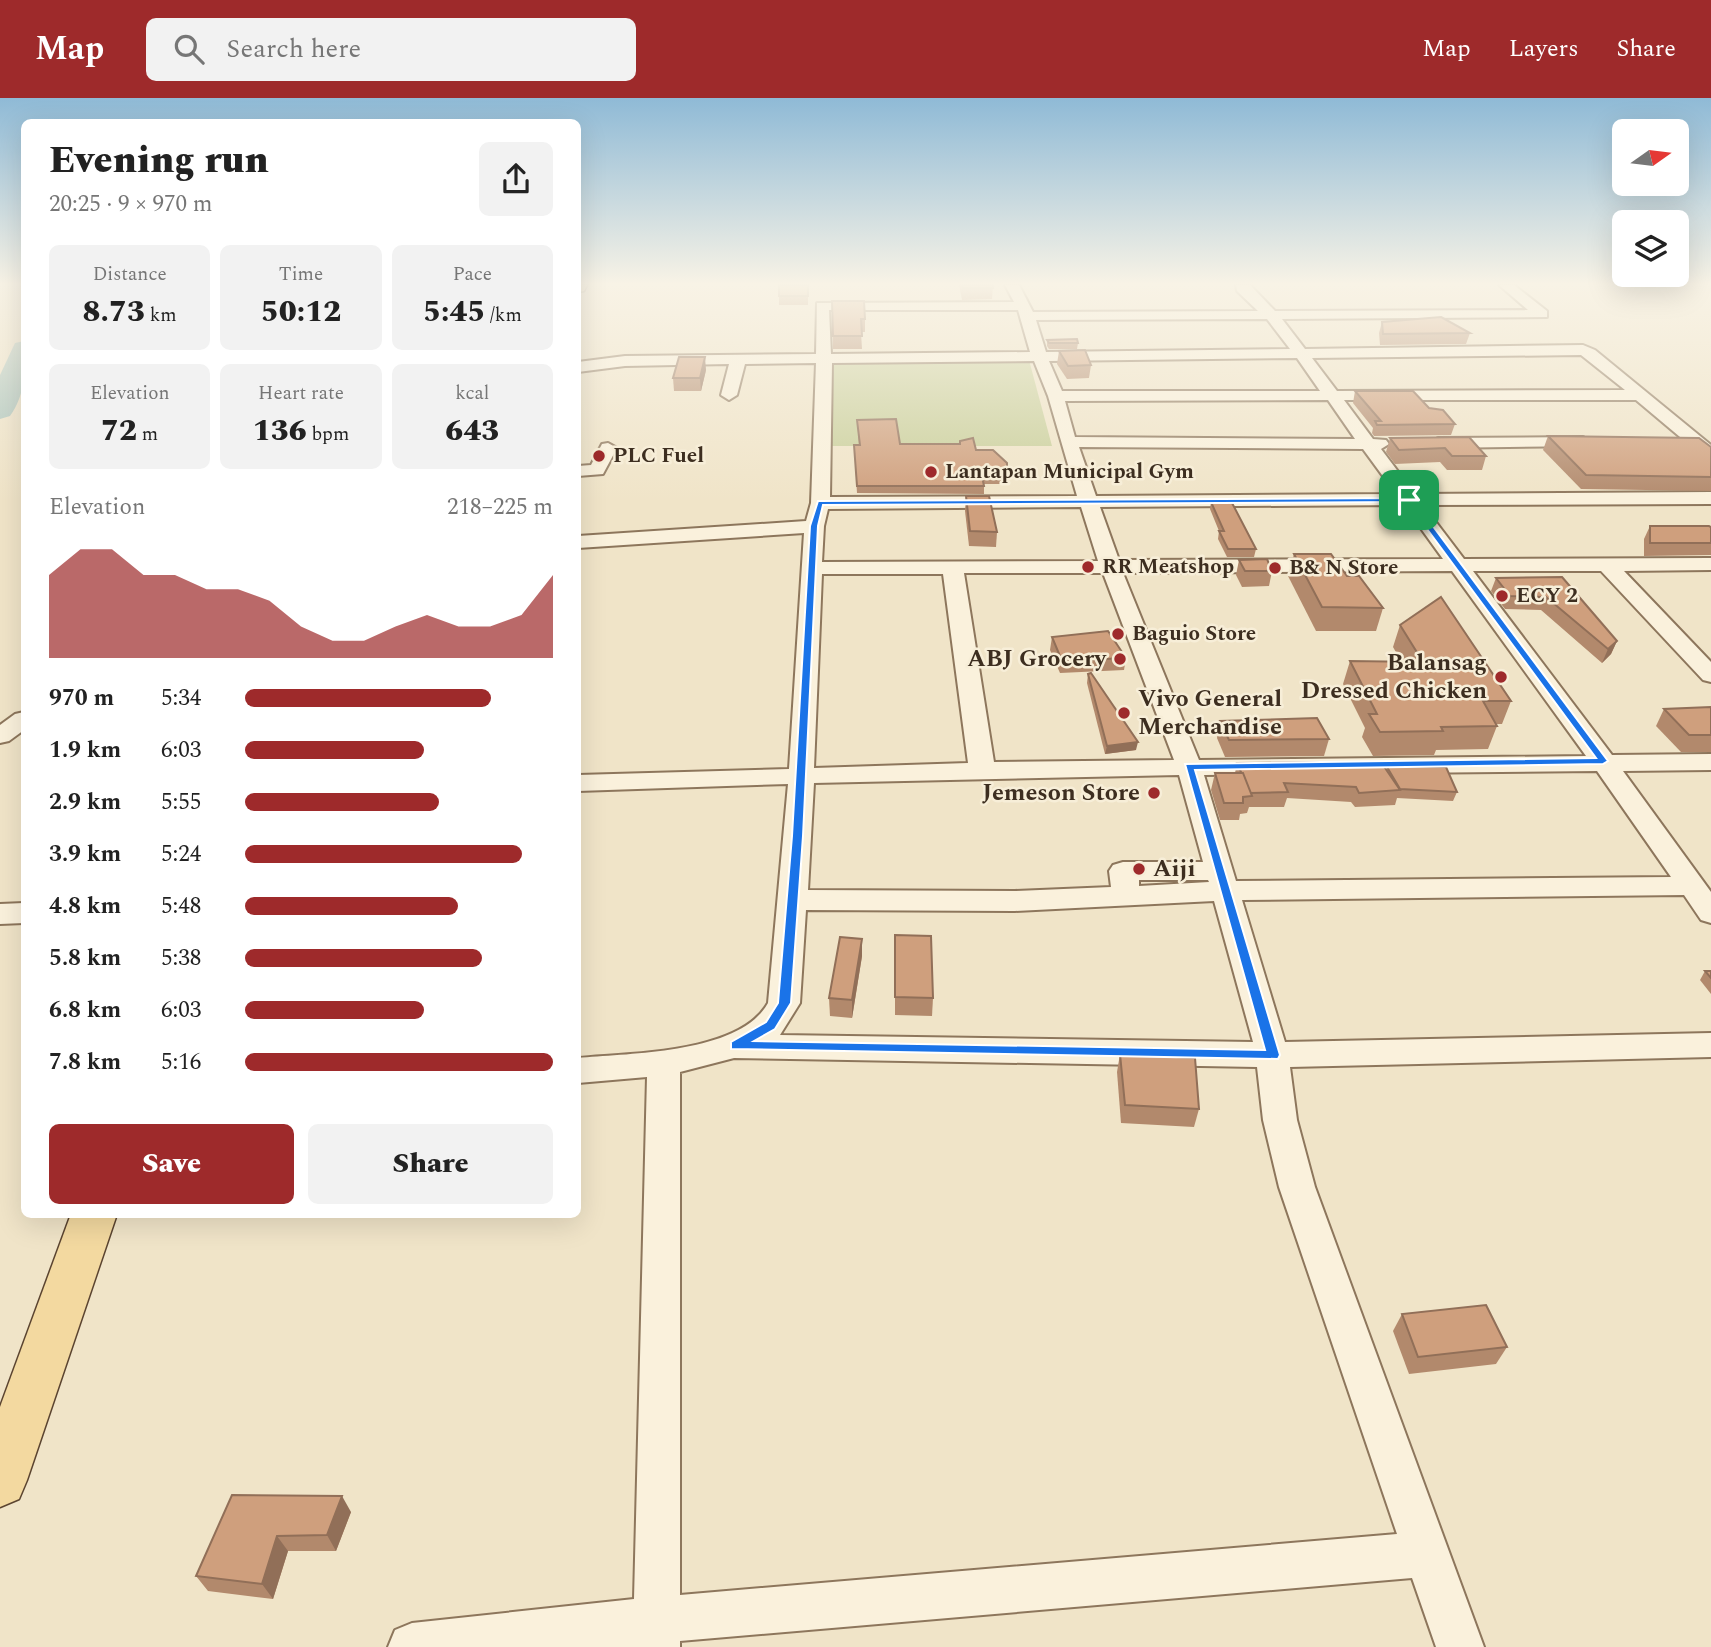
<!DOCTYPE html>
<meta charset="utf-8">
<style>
:root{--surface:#fff;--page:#f2f2f2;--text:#222;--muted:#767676;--accent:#9e2a2b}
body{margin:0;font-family:Spectral,serif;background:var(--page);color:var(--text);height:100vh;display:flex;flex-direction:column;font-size:26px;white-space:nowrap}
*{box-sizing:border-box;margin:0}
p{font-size:23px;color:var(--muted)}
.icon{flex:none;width:38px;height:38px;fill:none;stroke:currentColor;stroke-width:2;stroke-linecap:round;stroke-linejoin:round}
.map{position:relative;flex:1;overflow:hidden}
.drawer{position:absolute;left:21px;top:21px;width:560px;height:1099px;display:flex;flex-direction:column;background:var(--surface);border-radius:10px;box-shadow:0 7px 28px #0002}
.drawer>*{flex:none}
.needle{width:46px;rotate:76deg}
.controls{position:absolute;left:1612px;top:21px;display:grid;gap:14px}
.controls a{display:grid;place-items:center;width:77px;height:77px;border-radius:10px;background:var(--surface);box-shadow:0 7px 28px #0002;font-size:35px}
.pin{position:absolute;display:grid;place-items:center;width:60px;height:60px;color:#fff;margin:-30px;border-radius:14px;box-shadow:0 4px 10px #0006}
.round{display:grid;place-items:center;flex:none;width:74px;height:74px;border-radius:10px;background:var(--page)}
.summary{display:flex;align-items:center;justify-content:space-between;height:119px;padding:0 28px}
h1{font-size:38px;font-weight:800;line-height:52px}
.figures{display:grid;grid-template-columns:repeat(3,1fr);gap:10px;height:119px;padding:7px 28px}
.figures div{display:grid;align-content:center;border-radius:10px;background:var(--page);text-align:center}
.figures b{font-size:30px;font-weight:800}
.figures small{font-size:19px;font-weight:400}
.figures p{font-size:19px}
.chart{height:196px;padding:14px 28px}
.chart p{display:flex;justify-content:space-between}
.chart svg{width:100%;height:126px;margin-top:7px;fill:var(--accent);opacity:.7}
.cta{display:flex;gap:14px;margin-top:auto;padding:14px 28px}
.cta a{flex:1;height:80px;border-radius:10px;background:var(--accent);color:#fff;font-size:28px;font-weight:800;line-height:80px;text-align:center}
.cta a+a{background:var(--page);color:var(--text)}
ul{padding:0 28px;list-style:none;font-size:23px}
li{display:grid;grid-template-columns:112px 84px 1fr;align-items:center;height:52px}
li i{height:18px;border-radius:9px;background:var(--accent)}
header{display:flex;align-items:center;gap:42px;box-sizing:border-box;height:98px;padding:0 35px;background:var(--accent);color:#fff}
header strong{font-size:33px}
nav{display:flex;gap:38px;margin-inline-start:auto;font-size:24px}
.search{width:490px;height:63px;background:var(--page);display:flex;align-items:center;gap:18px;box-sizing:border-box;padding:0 24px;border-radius:10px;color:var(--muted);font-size:26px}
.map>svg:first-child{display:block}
.green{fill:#c9cf9b}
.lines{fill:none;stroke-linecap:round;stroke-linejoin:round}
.river{fill:#a9c4bc;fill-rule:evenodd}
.minor-casing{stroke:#8d765c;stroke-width:4}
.major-casing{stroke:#5b4430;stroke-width:3}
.minor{fill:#faf1dc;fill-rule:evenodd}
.major{fill:#f3d9a0;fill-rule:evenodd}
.wall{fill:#b2896c}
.shaded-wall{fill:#916f58}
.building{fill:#cf9f7d;stroke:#916f58;stroke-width:2}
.route{fill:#1a73e8;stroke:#fff;stroke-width:2;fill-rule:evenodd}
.poi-dot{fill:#9e2a2b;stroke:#f7eed8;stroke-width:2.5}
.labels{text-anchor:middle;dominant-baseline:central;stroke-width:5;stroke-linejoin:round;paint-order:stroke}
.far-poi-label{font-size:21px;font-weight:bold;fill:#3d2e20;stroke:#f7eed8;text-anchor:start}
.poi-label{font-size:24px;font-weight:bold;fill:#3d2e20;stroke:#f7eed8;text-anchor:end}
</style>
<header>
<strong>Map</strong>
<div class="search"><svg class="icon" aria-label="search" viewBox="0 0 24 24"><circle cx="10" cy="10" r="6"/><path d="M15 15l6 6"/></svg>Search here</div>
<nav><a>Map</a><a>Layers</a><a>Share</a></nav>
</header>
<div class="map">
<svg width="1711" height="1549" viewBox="0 0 1711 1549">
<rect width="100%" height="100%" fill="#f0e4c8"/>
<path class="green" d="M1029 262 1052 348H832L831 265Z"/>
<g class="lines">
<path class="river" d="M24 243C26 268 26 296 10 318L0 321V277L15 245Z"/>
<defs>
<g id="minor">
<path d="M1005 187H1019L1033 214 1258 213 1237 193 1236 187H1250L1275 213 1528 212 1499 187H1514L1547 213V219L1282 221 1305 251 1583 247 1595 252 1711 347V361L1705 360 1636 302H1344L1373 341 1386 342 1389 346 1381 351 1415 396 1711 394V406L1423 407 1464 461 1711 460V472L1624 473 1711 564V584L1703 582 1601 473H1473L1612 657 1711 656V672L1623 673 1711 794V825L1701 822 1684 797 1242 802 1285 944 1711 935V959L1290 969 1297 1022 1315 1089 1484 1549H1436L1412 1480 680 1543V1549H388L395 1532 412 1525 634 1501 647 979 578 985V960C629 955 740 956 768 905L788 686 578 693V677L789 671 804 435 578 450V438L806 423 811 405 816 265 745 266 737 297 729 302 721 297 729 266 625 268 578 274V264L625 258 816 256 817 205 1014 204ZM829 212H1018L1030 254 831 256ZM1267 221 1290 251 1046 254 1036 222ZM1581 257 1625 292 1337 293 1312 260ZM1297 260 1320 293H1062L1049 263ZM1034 263 1048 298 1077 398 830 399 832 265ZM1328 302 1355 341 1075 339 1065 303ZM1079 349 1363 351 1396 396 1096 398ZM1404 407 1443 461 1119 462 1100 409ZM1081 409 1098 463 822 464 824 428 828 411ZM1452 473 1586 658 1199 662 1123 475ZM964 475H1103L1174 662 994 664ZM822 476H943L968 665 814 670ZM1597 673 1671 779 1236 783 1204 677ZM1179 677 1203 764H1123L1113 767 1109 773 1111 789 1015 793 808 792 814 685ZM1139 782H1208L1209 784 1139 788ZM1214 803 1253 944 780 937 800 905 806 812 1015 813ZM734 960 1257 969 1263 1022 1279 1089 1397 1436 680 1497V974Z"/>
<path d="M1583 339 1592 344 1589 348 1438 350 1429 345 1438 340Z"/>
<path d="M608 345 617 350 603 376 578 378V368L591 367 602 346Z"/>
<path d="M24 614V632L9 643 0 645V627L15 616Z"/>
<path d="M24 805V825L0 826V806Z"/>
</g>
<g id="major">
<path d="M578 187H587L584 193 578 194Z"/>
<path d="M71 1116H117L27 1382 19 1401 0 1409V1309Z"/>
</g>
</defs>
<use href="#minor" class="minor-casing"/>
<use href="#major" class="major-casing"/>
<use href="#minor" class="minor"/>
<use href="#major" class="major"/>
</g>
<g class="wall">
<rect x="779" y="187" width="29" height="20"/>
<path d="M959 187H993L992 201 962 202Z"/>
<path d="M832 203 865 221V234H861L862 251H833Z"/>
<path d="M1382 224 1470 235 1466 246 1380 247 1379 235Z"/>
<path d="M1047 242 1078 245 1077 251H1049L1047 248Z"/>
<path d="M1059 253 1091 267 1089 280 1067 281 1057 266Z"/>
<path d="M706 272 701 293H674L673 280Z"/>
<path d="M1355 293 1429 310 1455 326 1451 337 1374 338 1372 335 1373 330 1353 305Z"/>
<path d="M857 322 900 346 976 352 1007 370V378L1001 386H984V396L857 395 854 347H859Z"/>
<path d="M1548 338 1711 349V393L1581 391 1543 352Z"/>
<path d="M1390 340 1486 358 1482 372H1447L1440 364 1395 366 1386 354Z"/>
<path d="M966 398 997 434 996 449 969 448 965 413Z"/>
<path d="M1211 404 1256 451 1254 459H1227L1218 441 1219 433 1210 411Z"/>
<path d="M1650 428 1711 445V457L1644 458V441Z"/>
<path d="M1294 456 1347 478 1383 510 1376 533H1316L1288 478Z"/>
<path d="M1239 462 1272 473 1269 488 1242 489 1236 477Z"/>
<path d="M1562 479 1617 543 1611 556 1602 565 1541 512 1505 511 1491 493 1496 480Z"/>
<path d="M1400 527 1511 603 1502 626H1496L1497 628 1488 651 1436 652 1434 657 1373 658 1362 639 1365 630 1343 586 1350 563H1401L1393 549Z"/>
<path d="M1052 539 1126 560 1124 572 1060 575 1050 552Z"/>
<path d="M1088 576 1136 652 1105 656 1087 585Z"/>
<path d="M1711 609V654H1681L1656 628 1664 611Z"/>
<path d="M1220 623 1329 641 1324 658 1225 659 1217 640Z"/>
<path d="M1237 665 1386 672 1387 669 1457 694 1453 703 1397 700 1395 707 1355 709 1351 704 1287 700 1284 709H1249L1247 715 1240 716 1239 722H1220L1211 692 1215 675H1235Z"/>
<path d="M895 837 933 900 932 918 895 917Z"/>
<path d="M862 841V858L852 920 830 918 829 900Z"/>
<path d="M1705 873H1711V896L1700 882Z"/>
<path d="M1120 956 1199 1011 1194 1029 1121 1025 1117 974Z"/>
<path d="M1402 1216 1507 1249 1496 1266 1409 1276 1393 1233Z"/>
<path d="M232 1397 351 1414 336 1453H288L273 1501 208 1493 196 1478Z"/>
</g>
<g class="shaded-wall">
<path d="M705 259 706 272 701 293 700 280Z"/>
<path d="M1007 370V378L1001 386 1002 378Z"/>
<path d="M1617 543 1611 556 1602 565 1608 551Z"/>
<path d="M1138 644 1136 652 1105 656 1107 648Z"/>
<path d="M862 841V858L852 920V902Z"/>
<path d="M342 1398 351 1414 336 1453 327 1437Z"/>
<path d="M277 1438 288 1453 273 1501 262 1486Z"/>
</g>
<g class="building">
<rect x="779" y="187" width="29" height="11"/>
<path d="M962 187H993V190H963Z"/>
<path d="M832 203H864L865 221H861L862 238H833Z"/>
<path d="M1441 219 1470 235 1383 236 1382 224Z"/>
<path d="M1077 241 1078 245H1049L1047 242Z"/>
<path d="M1085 252 1091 267 1068 268 1059 253Z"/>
<path d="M679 259H705L700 280H673Z"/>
<path d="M1355 293H1413L1429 310 1443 312 1455 326 1377 327 1375 323H1381Z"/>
<path d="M896 321 900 346H960V343L973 340 976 352H993L1007 365V370L1002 378H982L984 388H857L854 347H860L857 322Z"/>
<path d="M1548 338 1699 340 1711 349V379L1586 377Z"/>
<path d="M1469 339 1486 358H1452L1445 350 1399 352 1390 340Z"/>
<path d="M966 398H989L997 434 970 433Z"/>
<path d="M1231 403 1256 451H1228L1219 433H1224L1211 404Z"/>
<path d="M1650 428H1709L1711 429V445H1650Z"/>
<path d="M1294 456H1331L1347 478H1359L1383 510 1322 509Z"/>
<path d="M1267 461 1272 473H1245L1239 462Z"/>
<path d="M1562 479 1617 543 1608 551 1546 499 1510 498 1496 480Z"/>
<path d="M1441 499 1511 603H1483L1497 628 1441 629 1443 633 1380 634 1369 616H1377L1350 563 1423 564 1400 527Z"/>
<path d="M1108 533 1126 560 1062 563 1052 539Z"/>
<path d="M1091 575 1138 644 1107 648 1088 576Z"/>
<path d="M1711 609V637H1689L1664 611Z"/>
<path d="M1317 620 1329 641 1229 642 1220 623Z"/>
<path d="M1340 664 1343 669 1383 667 1400 692 1359 695 1356 689 1284 685 1288 694 1250 695 1237 665Z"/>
<path d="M1387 669H1446L1457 694 1400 691Z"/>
<path d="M1215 675H1243L1252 698 1243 699V705H1224Z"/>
<path d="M895 837 931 838 933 900 895 899Z"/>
<path d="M840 839 862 841 852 902 829 900Z"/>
<path d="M1705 873H1711V880Z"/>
<path d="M1120 956 1195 960 1199 1011 1125 1007Z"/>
<path d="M1486 1207 1507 1249 1418 1259 1402 1216Z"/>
<path d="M232 1397 342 1398 327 1437 277 1438 262 1486 196 1478Z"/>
</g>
<linearGradient id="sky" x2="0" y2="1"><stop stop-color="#8fbad6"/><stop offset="0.46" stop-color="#f8f3e6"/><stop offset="1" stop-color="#f8f3e6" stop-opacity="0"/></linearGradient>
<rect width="1711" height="404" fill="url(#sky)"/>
<path class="route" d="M1412 400 1608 663 1603 666 1195 672 1280 957 1278 961 731 951V944L766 924 778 905 792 738 810 428 818 403ZM1407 404 1596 660 1185 666 1265 952 754 943 775 931 791 905 803 738 818 428 823 407Z"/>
<g class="poi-dot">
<circle cx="599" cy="358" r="7"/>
<circle cx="931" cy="374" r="7"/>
<circle cx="1088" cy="469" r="7"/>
<circle cx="1275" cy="470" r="7"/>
<circle cx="1502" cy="498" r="7"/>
<circle cx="1118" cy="536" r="7"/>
<circle cx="1120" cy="561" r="7"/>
<circle cx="1501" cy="579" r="7"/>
<circle cx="1124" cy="615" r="7"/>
<circle cx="1154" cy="695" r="7"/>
<circle cx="1139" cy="771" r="7"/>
</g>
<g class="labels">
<g class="far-poi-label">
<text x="613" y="358">PLC Fuel</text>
<text x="945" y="374">Lantapan Municipal Gym</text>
<text x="1102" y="469">RR Meatshop</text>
<text x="1289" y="470">B&amp; N Store</text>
<text x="1516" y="498">ECY 2</text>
<text x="1132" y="536">Baguio Store</text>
</g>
<g class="poi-label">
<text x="1106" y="561">ABJ Grocery</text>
<text x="1487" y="565">Balansag<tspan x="1487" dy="28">Dressed Chicken</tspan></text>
<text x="1138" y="601" text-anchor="start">Vivo General<tspan x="1138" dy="28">Merchandise</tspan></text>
<text x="1140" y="695">Jemeson Store</text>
<text x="1153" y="771" text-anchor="start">Aiji</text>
</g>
</g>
</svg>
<div class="controls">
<a><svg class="needle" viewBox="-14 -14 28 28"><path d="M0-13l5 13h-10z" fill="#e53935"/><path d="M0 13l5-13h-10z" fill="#767676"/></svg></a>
<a><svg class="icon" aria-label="layers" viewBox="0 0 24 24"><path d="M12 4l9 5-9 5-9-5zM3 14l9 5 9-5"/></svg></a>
</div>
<div class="pin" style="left:1409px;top:402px;background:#1e9e55"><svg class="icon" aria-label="arrive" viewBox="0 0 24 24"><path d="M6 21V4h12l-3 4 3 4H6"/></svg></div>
<section class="drawer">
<div class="summary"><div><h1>Evening run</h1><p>20:25 · 9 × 970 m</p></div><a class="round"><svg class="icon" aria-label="share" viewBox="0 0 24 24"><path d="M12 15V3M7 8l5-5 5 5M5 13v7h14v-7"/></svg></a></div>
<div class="figures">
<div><p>Distance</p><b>8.73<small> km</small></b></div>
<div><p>Time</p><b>50:12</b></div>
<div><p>Pace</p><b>5:45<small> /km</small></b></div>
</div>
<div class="figures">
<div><p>Elevation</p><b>72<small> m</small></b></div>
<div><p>Heart rate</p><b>136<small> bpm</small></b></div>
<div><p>kcal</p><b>643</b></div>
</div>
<div class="chart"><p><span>Elevation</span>218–225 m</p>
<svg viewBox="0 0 160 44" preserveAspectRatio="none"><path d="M0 44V15L10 6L20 6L30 15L40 15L50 20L60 20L70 24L80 33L90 38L100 38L110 33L120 29L130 33L140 33L150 29L160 15V44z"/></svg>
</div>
<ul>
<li><b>970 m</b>5:34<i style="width:80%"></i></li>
<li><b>1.9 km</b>6:03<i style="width:58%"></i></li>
<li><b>2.9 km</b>5:55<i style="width:63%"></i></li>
<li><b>3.9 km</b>5:24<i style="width:90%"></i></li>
<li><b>4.8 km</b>5:48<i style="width:69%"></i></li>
<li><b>5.8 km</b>5:38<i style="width:77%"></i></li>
<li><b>6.8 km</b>6:03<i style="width:58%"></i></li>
<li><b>7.8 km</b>5:16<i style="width:100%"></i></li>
</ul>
<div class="cta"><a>Save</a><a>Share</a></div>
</section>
</div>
